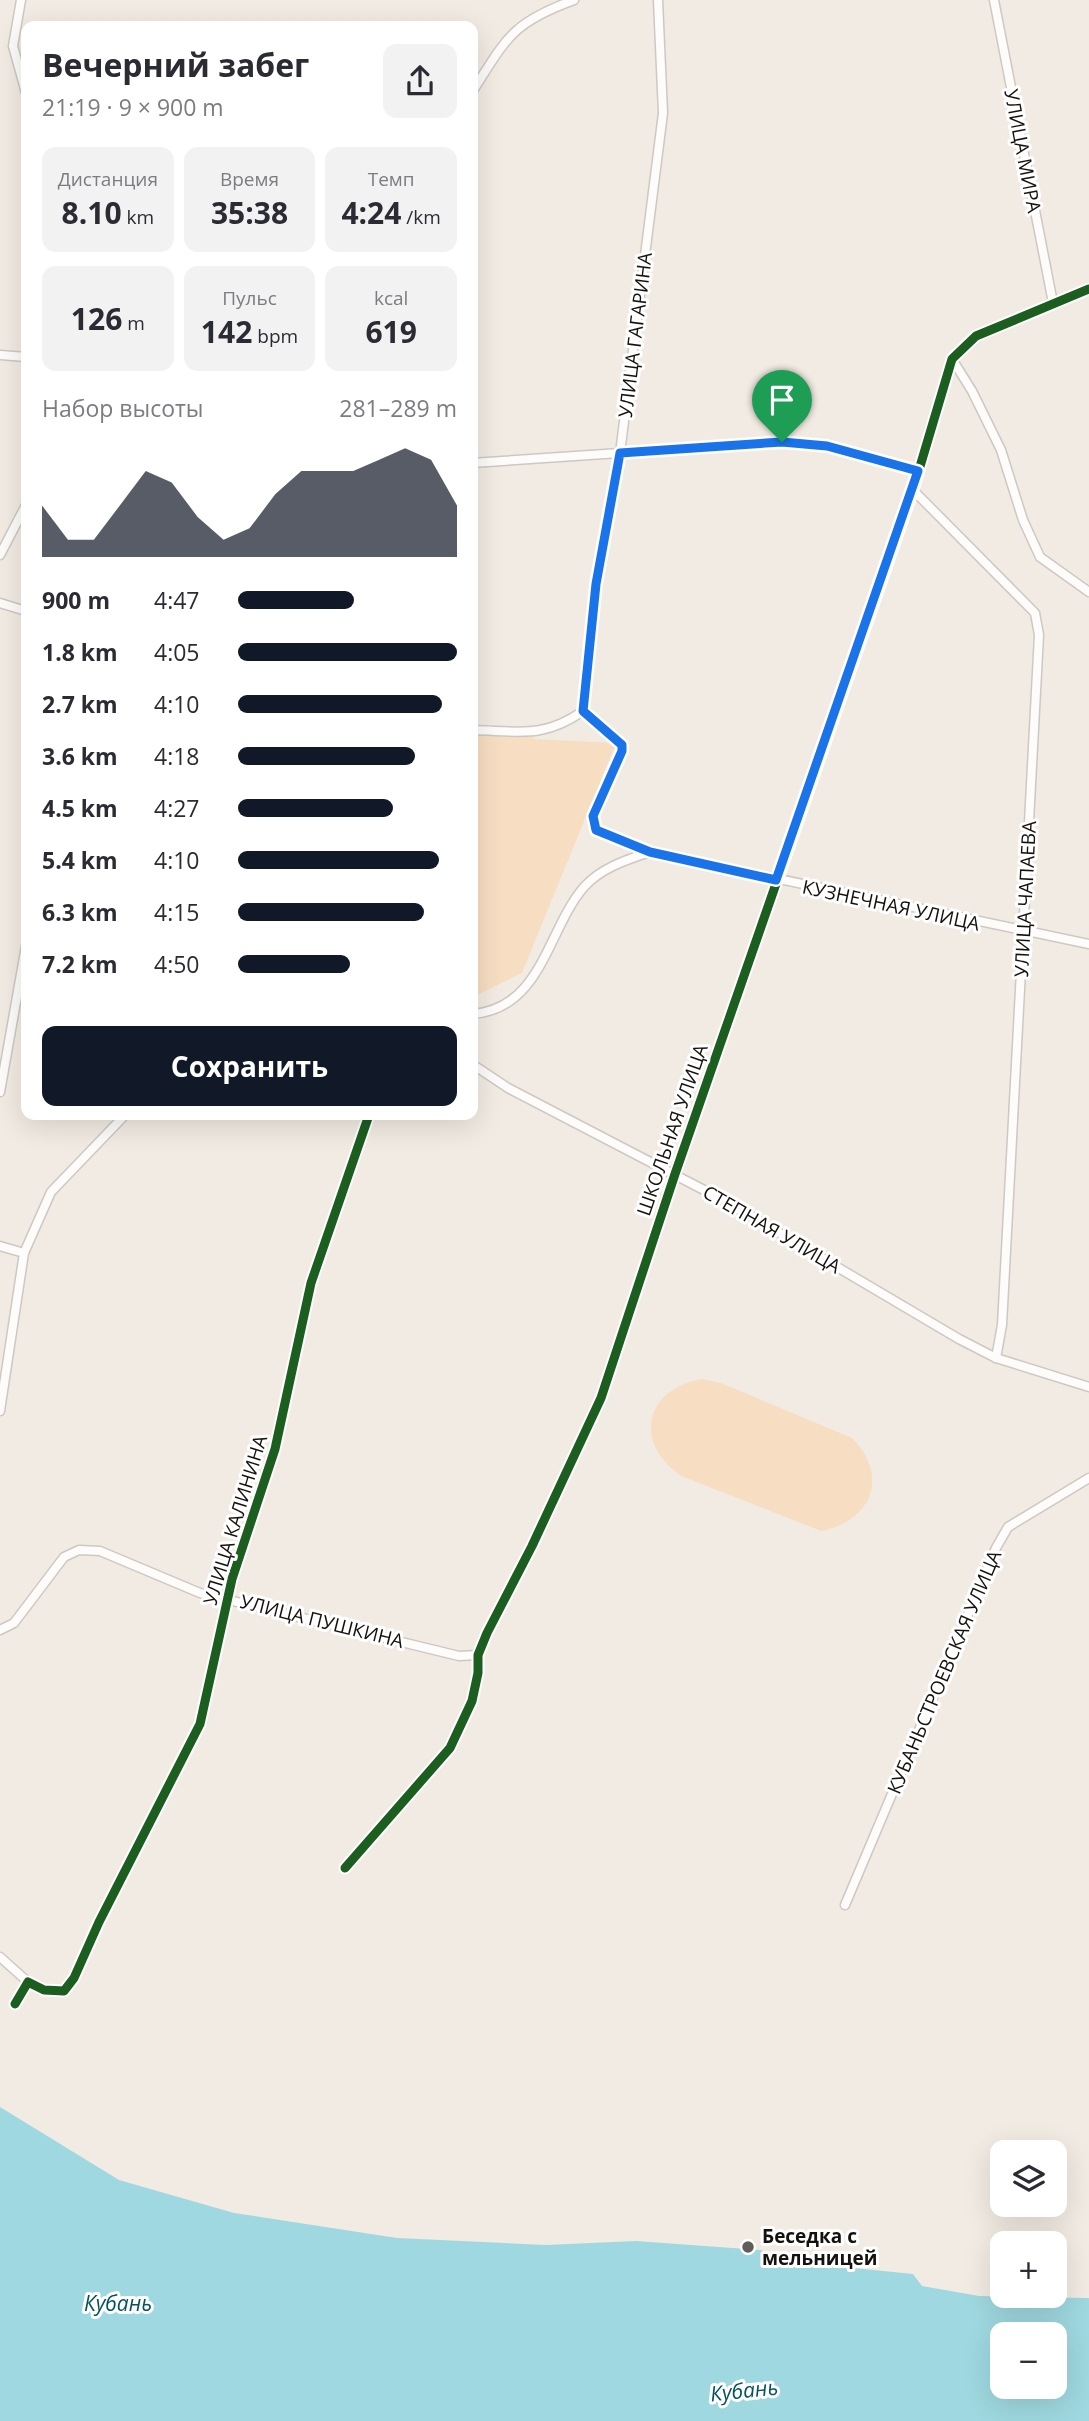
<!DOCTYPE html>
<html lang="ru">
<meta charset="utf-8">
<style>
:root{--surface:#fff;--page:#f2f2f3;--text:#2b2b33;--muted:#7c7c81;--accent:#111827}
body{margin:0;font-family:"Open Sans",sans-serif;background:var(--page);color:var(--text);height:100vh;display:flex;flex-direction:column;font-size:26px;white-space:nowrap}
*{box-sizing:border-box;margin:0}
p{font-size:23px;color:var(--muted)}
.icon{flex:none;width:38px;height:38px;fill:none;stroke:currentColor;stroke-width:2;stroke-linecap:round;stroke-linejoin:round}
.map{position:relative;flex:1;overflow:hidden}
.sheet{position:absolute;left:21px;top:21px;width:457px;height:1099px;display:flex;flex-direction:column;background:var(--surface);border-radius:14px;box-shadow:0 7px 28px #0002}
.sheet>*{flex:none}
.controls{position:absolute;left:990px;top:2140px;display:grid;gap:14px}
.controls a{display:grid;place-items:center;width:77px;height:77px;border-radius:14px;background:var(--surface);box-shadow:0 7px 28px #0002;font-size:35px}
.pin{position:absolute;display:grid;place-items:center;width:60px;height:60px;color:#fff;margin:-72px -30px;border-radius:50% 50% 50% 0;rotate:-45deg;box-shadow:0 0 7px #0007}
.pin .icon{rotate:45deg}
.round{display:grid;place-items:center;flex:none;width:74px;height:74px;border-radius:14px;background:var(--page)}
.overview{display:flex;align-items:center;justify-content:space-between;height:119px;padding:0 21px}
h1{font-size:32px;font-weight:700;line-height:52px}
.figures{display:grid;grid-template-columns:repeat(3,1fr);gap:10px;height:119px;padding:7px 21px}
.figures div{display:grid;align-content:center;border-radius:14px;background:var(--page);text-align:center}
.figures b{font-size:30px;font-weight:700}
.figures small{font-size:19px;font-weight:400}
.figures p{font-size:19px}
.chart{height:196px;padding:14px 21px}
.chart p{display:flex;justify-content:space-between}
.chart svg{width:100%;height:126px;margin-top:7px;fill:var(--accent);opacity:.7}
.button{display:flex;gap:14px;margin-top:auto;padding:14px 21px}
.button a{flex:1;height:80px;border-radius:14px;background:var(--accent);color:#fff;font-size:28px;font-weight:700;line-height:80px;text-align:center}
ul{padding:0 21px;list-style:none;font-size:23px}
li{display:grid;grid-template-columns:112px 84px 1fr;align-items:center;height:52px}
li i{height:18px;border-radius:9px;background:var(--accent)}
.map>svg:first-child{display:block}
.green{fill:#f7dec3}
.water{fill:#9fd8e0;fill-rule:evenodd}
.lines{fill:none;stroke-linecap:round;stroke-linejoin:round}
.minor-casing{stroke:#cec8c2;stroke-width:11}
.minor{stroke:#fdfcfb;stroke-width:8}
.cycleway-casing{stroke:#fff;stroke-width:13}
.cycleway{stroke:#1b5e20;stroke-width:9}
.route-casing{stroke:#fff;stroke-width:14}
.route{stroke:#1a73e8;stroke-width:9}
.poi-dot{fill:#625d58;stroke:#fff;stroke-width:2.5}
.labels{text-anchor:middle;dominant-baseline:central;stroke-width:6;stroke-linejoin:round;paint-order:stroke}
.street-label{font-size:19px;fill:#15110d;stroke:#fff}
.poi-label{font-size:19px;font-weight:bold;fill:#15110d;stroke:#fff;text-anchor:start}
.water-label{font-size:21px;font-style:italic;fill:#04525e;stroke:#fff}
</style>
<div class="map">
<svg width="1089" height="2421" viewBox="0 0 1089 2421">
<rect width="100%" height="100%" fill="#f2ebe3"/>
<g class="green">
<path d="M473 733 533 735 534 739 616 743 522 973 473 997Z"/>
<path d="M702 1379 721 1383 852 1438C890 1476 872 1521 821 1531L681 1476C633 1443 644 1389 702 1379Z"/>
</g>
<path class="water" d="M0 2107 119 2180 234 2213 397 2238 546 2245 636 2241 760 2250 814 2264 913 2274 922 2286 979 2296 1089 2298V2421H0ZM1003 2334H1055V2387H1003Z"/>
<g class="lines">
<defs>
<g id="minor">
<path d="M21 0 13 46 26 93"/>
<path d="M994 0 1053 303"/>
<path d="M472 92C507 38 511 23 574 0"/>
<path d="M0 355 26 357"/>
<path d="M952 359 972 391 1001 450 1023 520 1040 557 1089 592"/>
<path d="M472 463 782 442 827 446 918 471"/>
<path d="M913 490 1035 613 1039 635 1002 1325 996 1358"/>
<path d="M0 555 26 505"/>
<path d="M0 603 26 611"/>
<path d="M583 711 595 584 620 453 663 113 658 0"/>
<path d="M583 711 622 745V751L593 816 596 830 650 852 1089 944"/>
<path d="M472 730C519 731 543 739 583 711"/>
<path d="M472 1014C542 1009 547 930 584 887 601 868 626 860 650 852"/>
<path d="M472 1064 508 1088 727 1202 959 1339 996 1358 1089 1387"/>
<path d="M0 1092 26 946"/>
<path d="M0 1246 24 1253"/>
<path d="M0 1411 24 1253 51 1192 125 1115"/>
<path d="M0 1630 14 1623 64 1557 79 1550 100 1551 200 1593 459 1656 478 1655"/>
<path d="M345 1868 450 1748 472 1701 478 1673V1655L487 1633 532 1546 601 1398 675 1174 913 490 952 359 976 336 1089 289"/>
<path d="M845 1905 996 1548 1008 1527 1089 1478"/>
<path d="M0 1957 28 1982"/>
<path d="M15 2004 28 1982 44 1990 64 1991 74 1978 99 1922 200 1724 232 1579 275 1449 311 1283 369 1115"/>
</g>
</defs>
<use href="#minor" class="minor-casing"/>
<use href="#minor" class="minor"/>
<defs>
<g id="cycleway">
<path d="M345 1868 450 1748 472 1701 478 1673V1655L487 1633 532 1546 601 1398 675 1174 913 490 952 359 976 336 1089 289"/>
<path d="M15 2004 28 1982 44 1990 64 1991 74 1978 99 1922 200 1724 232 1579 275 1449 311 1283 369 1115"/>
</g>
</defs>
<use href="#cycleway" class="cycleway-casing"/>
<use href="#cycleway" class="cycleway"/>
</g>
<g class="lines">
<defs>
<path id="route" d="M782 442 827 446 918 471 776 880 650 852 596 830 593 816 622 751V745L583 711 596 584 620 453Z"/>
</defs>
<use href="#route" class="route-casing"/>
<use href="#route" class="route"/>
</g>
<circle class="poi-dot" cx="748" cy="2247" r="7"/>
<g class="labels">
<g class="street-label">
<text transform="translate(1023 151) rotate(79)">УЛИЦА МИРА</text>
<text transform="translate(635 335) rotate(-83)">УЛИЦА ГАГАРИНА</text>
<text transform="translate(1025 899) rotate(-87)">УЛИЦА ЧАПАЕВА</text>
<text transform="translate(891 905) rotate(12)">КУЗНЕЧНАЯ УЛИЦА</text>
<text transform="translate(672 1130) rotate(-71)">ШКОЛЬНАЯ УЛИЦА</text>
<text transform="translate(772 1229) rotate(30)">СТЕПНАЯ УЛИЦА</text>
<text transform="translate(235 1520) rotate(-73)">УЛИЦА КАЛИНИНА</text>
<text transform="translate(322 1621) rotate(14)">УЛИЦА ПУШКИНА</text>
<text transform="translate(944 1672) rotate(-67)">КУБАНЬСТРОЕВСКАЯ УЛИЦА</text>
</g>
<g class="poi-label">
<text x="762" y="2236">Беседка с<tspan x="762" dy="22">мельницей</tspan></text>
</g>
<g class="water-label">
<text x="118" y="2303">Кубань</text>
<text transform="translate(744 2390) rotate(-6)">Кубань</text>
</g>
</g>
</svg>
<div class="controls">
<a><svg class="icon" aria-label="layers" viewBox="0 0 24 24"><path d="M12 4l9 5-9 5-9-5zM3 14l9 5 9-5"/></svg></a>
<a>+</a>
<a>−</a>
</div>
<div class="pin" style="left:782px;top:442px;background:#1e9e55"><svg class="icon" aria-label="arrive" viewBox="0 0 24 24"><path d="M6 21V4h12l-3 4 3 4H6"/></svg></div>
<section class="sheet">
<div class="overview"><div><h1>Вечерний забег</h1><p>21:19 · 9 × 900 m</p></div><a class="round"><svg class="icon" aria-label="share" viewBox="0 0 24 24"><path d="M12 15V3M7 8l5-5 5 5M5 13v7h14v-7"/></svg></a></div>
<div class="figures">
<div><p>Дистанция</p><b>8.10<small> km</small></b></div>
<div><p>Время</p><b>35:38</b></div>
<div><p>Темп</p><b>4:24<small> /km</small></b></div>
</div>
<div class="figures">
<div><b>126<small> m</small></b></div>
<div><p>Пульс</p><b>142<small> bpm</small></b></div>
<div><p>kcal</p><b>619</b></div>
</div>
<div class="chart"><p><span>Набор высоты</span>281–289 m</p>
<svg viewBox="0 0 160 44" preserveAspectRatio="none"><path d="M0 44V26L10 38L20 38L30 26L40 14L50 18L60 30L70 38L80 34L90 22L100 14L110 14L120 14L130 10L140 6L150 10L160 26V44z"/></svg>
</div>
<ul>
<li><b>900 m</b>4:47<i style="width:53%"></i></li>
<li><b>1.8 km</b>4:05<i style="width:100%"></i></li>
<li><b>2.7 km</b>4:10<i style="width:93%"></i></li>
<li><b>3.6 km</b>4:18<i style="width:81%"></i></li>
<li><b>4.5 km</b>4:27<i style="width:71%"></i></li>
<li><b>5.4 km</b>4:10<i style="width:92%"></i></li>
<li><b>6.3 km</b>4:15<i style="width:85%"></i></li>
<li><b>7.2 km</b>4:50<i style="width:51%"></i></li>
</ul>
<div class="button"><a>Сохранить</a></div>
</section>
</div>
